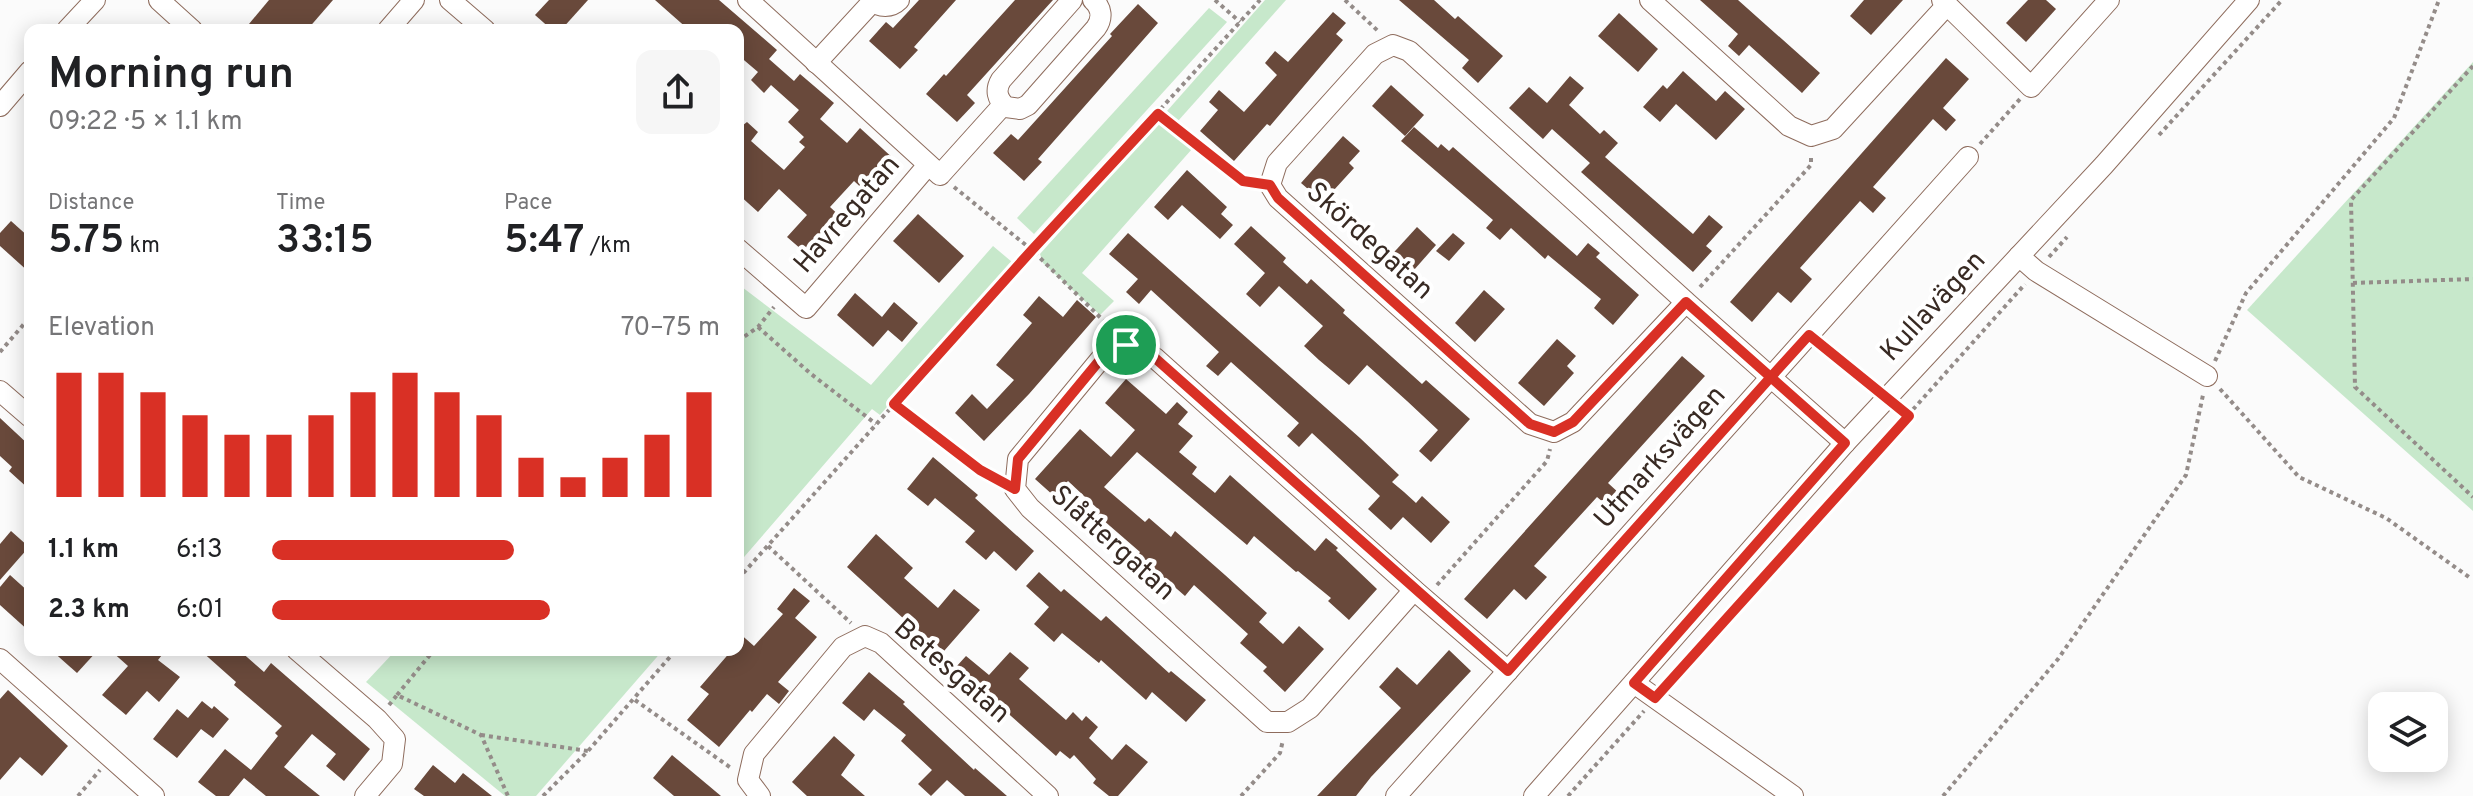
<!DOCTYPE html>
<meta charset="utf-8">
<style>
:root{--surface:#fff;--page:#f6f6f6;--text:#202124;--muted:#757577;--accent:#d93025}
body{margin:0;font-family:Overpass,sans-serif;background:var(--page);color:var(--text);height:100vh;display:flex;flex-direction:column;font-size:30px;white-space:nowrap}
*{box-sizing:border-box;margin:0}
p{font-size:26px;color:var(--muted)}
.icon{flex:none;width:44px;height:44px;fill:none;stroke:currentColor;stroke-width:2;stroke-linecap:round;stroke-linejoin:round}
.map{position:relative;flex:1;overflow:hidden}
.sheet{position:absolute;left:24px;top:24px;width:720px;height:632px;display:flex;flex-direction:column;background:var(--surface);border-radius:16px;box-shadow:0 4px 20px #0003}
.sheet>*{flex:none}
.fabs{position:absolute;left:2368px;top:692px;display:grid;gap:16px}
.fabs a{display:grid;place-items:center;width:80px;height:80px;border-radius:16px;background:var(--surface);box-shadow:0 4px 20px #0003;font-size:40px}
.pin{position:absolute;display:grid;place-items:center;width:68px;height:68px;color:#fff;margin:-34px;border:4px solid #fff;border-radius:50%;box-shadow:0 2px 8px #0007}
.round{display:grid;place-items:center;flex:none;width:84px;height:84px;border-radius:16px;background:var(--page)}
.summary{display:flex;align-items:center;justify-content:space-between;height:136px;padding:0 24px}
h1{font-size:44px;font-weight:600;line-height:60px}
.metrics{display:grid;grid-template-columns:repeat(3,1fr);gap:12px;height:136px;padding:8px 24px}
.metrics div{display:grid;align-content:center}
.metrics b{font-size:40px;font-weight:600}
.metrics small{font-size:22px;font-weight:400}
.metrics p{font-size:22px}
.chart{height:224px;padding:16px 24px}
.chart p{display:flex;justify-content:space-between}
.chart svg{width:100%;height:144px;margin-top:8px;stroke:var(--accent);stroke-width:6}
ul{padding:0 24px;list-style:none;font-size:26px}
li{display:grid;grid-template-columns:128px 96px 1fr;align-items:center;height:60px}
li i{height:20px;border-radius:10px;background:var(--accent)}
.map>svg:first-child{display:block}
.green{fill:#c7e8cb}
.building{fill:#69493b}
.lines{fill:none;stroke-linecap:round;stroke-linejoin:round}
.minor-casing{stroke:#8e6c5d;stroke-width:22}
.path{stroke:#948c89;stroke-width:4;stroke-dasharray:4 4;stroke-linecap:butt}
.minor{stroke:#fff;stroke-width:20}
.route-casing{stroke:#fff;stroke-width:16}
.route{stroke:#d93025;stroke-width:10}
.labels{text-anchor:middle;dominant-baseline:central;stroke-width:8;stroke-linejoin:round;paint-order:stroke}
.street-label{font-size:28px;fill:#382a23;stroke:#fff}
</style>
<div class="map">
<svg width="2473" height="796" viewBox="0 0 2473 796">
<rect width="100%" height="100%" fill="#fbfbfb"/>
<g class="green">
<path d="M1265 0H1286L1178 121 1167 111Z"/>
<path d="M1209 8 1227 22 1034 234 1017 218Z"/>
<path d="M2473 62V511L2247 310Z"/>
<path d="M1158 121 1192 149 1082 273 1114 301 1100 315 1043 263 1040 254Z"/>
<path d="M993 246 1012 262 880 415 872 409 738 564V284L871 385Z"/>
<path d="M396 650H663L536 796H505L366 682Z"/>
</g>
<g class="building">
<path d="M269 0H333L307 30H244Z"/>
<path d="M549 0H588L561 30H552L535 15Z"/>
<path d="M655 0H719L777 50 769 59 794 81 800 74 834 103 820 119 847 143 860 128 895 160 866 192 854 181 830 207 843 219 809 256 787 237 807 215 779 189 758 212 738 194V129L747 122 758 132 751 141 784 170 805 147 799 142 804 137 788 122 799 110 771 85 764 93 751 80 758 72 738 55V30H689Z"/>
<path d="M919 0H956L914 47 918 50 900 69 869 41 886 22 893 28Z"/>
<path d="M1015 0H1053L967 95 975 103 957 122 926 94 944 74 946 76Z"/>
<path d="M1399 0H1434L1455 19 1458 16 1503 56 1478 83 1462 68 1469 60Z"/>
<path d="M1700 0H1738L1820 73 1802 93 1749 45 1739 56 1728 46 1738 34Z"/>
<path d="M1864 0H1903L1871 35 1850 16Z"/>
<path d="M2028 0H2046L2056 9 2026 42 2006 23Z"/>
<path d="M1138 4 1158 23 1038 159 1042 162 1024 181 993 153 1011 134 1018 140 1112 36 1110 34Z"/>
<path d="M1333 12 1346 23 1336 34 1343 40 1270 126 1267 124 1234 161 1200 131 1218 110 1209 102 1219 90 1244 112 1277 75 1265 63 1275 51 1288 62Z"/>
<path d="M1619 13 1658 49 1638 72 1598 36Z"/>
<path d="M1946 58 1969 79 1943 108 1956 120 1946 131 1933 119 1873 187 1886 198 1873 213 1860 201 1800 268 1812 279 1791 303 1778 292 1752 322 1730 302Z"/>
<path d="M1683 71 1716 101 1725 91 1745 109 1716 140 1676 104 1660 122 1643 107 1663 85 1667 89Z"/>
<path d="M1570 76 1584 88 1569 105 1600 134 1604 130 1618 143 1605 157 1693 234 1709 215 1723 227 1706 246 1712 251 1693 272 1581 172 1590 163 1552 129 1543 139 1509 108 1529 87 1547 103Z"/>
<path d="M1391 85 1424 115 1405 136 1372 106Z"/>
<path d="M1414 127 1438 148 1441 144 1449 151 1453 147 1577 256 1588 243 1600 253 1596 257 1639 295 1613 325 1594 308 1601 299 1548 255 1545 259 1511 228 1500 240 1486 228 1493 220 1401 141Z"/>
<path d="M1343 136 1360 151 1349 163 1354 168 1323 202 1301 183Z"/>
<path d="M1187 170 1227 207 1221 214 1233 225 1220 239 1182 205 1168 220 1154 207Z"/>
<path d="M918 214 964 256 939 283 893 241Z"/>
<path d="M11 221 30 238V273L0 246V233Z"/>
<path d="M1251 226 1286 258 1283 262 1307 284 1311 279 1345 310 1343 313 1422 384 1426 380 1470 419 1431 462 1419 451 1438 430 1407 401 1367 365 1349 385 1319 360 1304 346 1323 326 1279 286 1260 307 1246 294 1265 273 1234 244Z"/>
<path d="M1417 227 1436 245 1406 279 1386 261Z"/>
<path d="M1128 233 1360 438 1399 475 1392 482 1404 492 1416 503 1422 496 1450 522 1431 543 1403 517 1391 530 1368 509 1380 496 1312 433 1299 447 1287 436 1299 423 1231 362 1218 376 1206 366 1219 352 1151 290 1139 304 1126 292 1138 279 1109 254Z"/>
<path d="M1453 233 1465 243 1449 261 1436 251Z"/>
<path d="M1484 290 1505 309 1475 342 1455 323Z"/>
<path d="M855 293 882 317 894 302 918 323 902 342 888 330 873 347 837 315Z"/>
<path d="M1039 296 1063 317 1077 300 1096 317 1029 394 984 441 955 413 972 394 987 409 1014 380 996 365 1032 323 1023 315Z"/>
<path d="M1557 339 1576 356 1567 366 1574 373 1544 406 1518 383Z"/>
<path d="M1682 356 1705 376 1608 483 1620 494 1609 507 1597 497 1534 566 1547 577 1526 600 1514 589 1487 619 1464 599Z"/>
<path d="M1126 379 1166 414 1177 402 1188 412 1178 424 1193 436 1179 452 1197 467 1192 474 1215 493 1230 475 1315 551 1326 538 1338 548 1336 550 1377 589 1349 620 1328 601 1331 598 1298 571 1296 572 1254 536 1247 545 1137 452 1104 487 1145 522 1149 518 1171 537 1175 531 1225 575 1267 613 1259 622 1283 644 1299 626 1324 649 1285 692 1263 671 1267 667 1240 643 1248 634 1194 585 1185 596 1138 555 1140 552 1095 513 1098 509 1068 481 1054 496 1035 479 1080 429 1111 457 1135 430 1105 403Z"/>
<path d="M0 418 30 446V490L9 471 12 467 0 456Z"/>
<path d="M933 457 978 495 975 498 1034 551 1016 571 994 551 986 560 965 542 975 531 935 498 928 506 907 489Z"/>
<path d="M11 531 29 547 0 580V544Z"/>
<path d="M876 534 913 568 904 578 938 608 954 589 980 610 944 651 904 619 847 567Z"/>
<path d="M1039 572 1061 592 1064 589 1101 621 1106 616 1169 673 1171 671 1206 700 1186 722 1152 692 1146 700 1101 660 1099 663 1062 633 1054 642 1034 624 1049 607 1026 586Z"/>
<path d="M10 575 30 593V632L0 605V587Z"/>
<path d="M794 588 810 601 795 618 817 637 778 682 789 691 779 704 767 694 752 712 750 710 719 747 687 720 709 694 700 687 732 650H738V632L754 646 783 614 777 609Z"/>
<path d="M51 650H98L77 673Z"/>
<path d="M110 650H166L158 660 180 677 159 702 147 691 126 715 102 695 128 666Z"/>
<path d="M200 650H239L264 672 271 663 370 749 344 781 326 766 336 754 312 734 284 767 320 796H266L244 778 229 796H216L198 782 225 749 251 770 278 736 275 733 282 726 234 685 236 682Z"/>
<path d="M1449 650 1471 671 1371 777 1356 796H1317L1401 708 1379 687 1397 667 1417 685Z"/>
<path d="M1010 652 1029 668 1019 679 1066 720 1073 712 1082 721 1086 716 1098 727 1089 738 1112 760 1126 744 1148 762 1118 796H1109L1093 783 1096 779 1074 755 1070 759 1060 751 1056 756 956 667 966 656 989 675Z"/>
<path d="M869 672 905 702 903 704 974 770 975 768 1007 796H965L947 780 931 796 918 784 932 770 901 741 906 735 874 709 864 721 842 703Z"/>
<path d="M8 690 68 746 42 776 20 757 0 780V699Z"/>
<path d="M202 701 212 709 214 706 229 719 213 738 201 729 177 758 153 739 177 709 188 718Z"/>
<path d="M834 736 855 755 841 775 865 796H807L792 782Z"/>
<path d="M672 755 721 796H674L653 778Z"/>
<path d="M433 765 455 783 463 773 492 796H424L414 789Z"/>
</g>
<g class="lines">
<defs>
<g id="minor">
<path d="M159 0 192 30"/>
<path d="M450 0 485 30"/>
<path d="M748 0 940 175 1003 105"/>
<path d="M871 0C880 8 891 8 899 0"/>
<path d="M1072 0 1001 80C995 90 997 99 1006 107L1020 109 1028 105 1096 28C1103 18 1102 8 1093 0"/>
<path d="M1650 0 1789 126 1811 136 1833 129 1947 5"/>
<path d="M1942 0 2031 87 2109 0"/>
<path d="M67 30 95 0"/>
<path d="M388 30 414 0"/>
<path d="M816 63 873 1"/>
<path d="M0 106 30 71"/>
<path d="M738 249 806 308 928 165"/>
<path d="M2019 256 2036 271 2207 376"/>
<path d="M1686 302 1409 51 1393 45 1375 54 1277 163 1270 185 1278 198 1530 424 1554 432 1573 422 1686 302 1845 443"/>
<path d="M0 391 30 417"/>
<path d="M1414 590 1155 358 1126 345 1104 355 1018 459 1015 489 1030 508 1267 722H1288L1310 708 1414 590 1508 671"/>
<path d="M297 650 377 719 395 739 392 764 365 796"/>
<path d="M0 659 154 796"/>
<path d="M1634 683 1793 796"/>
<path d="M760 796 748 780 754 754 843 647 865 636 881 643 1048 796"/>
<path d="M1396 796 1968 157"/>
<path d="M1534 796 1845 443 2104 165 2249 0"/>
</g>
</defs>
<use href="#minor" class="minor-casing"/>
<g class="path">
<path d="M1215 0 1240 22"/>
<path d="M1345 0 1378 31"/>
<path d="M2473 66 2351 200 2355 387 2473 497"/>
<path d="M1158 114 1243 181 1252 183"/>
<path d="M2159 135 2282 0"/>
<path d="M1980 144 2020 99"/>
<path d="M954 187 1032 250 1114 331"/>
<path d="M2049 257 2067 237"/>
<path d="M2353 283 2473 279"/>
<path d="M1700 287 1811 165V155"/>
<path d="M758 327 811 374 876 424"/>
<path d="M738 341 758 327 774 307"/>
<path d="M1823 347 1871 387"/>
<path d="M0 352 30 317"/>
<path d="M2215 361 2246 293 2394 118 2439 0"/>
<path d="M2220 389 2299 477 2386 518 2469 577"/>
<path d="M894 404 980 470 999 480"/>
<path d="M768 546 851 623"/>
<path d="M738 579 1032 250 1260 0"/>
<path d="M1437 585 1547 461 1550 449"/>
<path d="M1668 684 2025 284"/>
<path d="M397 695 434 650"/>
<path d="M635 700 731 768"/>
<path d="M389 705 397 695 481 735 508 796"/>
<path d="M481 735 588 751"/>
<path d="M78 796 100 770"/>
<path d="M543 796 588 751 676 650"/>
<path d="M1241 796 1280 753 1283 740"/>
<path d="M1568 796 1644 711"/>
<path d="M1943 796 2058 659 2186 475 2203 395"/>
</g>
<use href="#minor" class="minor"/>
</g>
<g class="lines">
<defs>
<path id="route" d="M1126 345 1104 355 1018 459 1015 489 980 470 894 404 1032 250 1158 114 1243 181 1270 185 1278 198 1530 424 1554 432 1573 422 1686 302 1845 443 1634 683 1655 698 1909 416 1809 335 1770 378 1508 671 1155 358 1126 345"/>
</defs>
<use href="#route" class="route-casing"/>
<use href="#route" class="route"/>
</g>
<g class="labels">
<g class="street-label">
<text transform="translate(848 215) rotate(-49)">Havregatan</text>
<text transform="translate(1369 242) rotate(42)">Skördegatan</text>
<text transform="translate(1934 307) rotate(-47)">Kullavägen</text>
<text transform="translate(1661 458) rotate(-48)">Utmarksvägen</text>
<text transform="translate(1112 544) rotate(42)">Slåttergatan</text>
<text transform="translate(951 672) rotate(41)">Betesgatan</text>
</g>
</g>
</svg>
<div class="fabs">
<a><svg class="icon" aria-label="layers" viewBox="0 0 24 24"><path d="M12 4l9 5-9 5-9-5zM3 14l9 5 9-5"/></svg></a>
</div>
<div class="pin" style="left:1126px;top:345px;background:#1e9e55"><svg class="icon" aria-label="arrive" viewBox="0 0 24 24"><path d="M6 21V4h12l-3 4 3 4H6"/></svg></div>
<section class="sheet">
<div class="summary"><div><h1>Morning run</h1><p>09:22 · 5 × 1.1 km</p></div><a class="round"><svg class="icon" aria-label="share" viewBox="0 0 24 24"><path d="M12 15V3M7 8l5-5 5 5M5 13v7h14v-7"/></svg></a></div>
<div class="metrics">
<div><p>Distance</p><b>5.75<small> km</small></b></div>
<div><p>Time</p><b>33:15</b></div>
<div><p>Pace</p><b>5:47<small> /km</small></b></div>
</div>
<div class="chart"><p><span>Elevation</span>70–75 m</p>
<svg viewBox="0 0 160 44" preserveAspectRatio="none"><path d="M5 44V6M15 44V6M25 44V12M35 44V19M45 44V25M55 44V25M65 44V19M75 44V12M85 44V6M95 44V12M105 44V19M115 44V32M125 44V38M135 44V32M145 44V25M155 44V12"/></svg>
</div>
<ul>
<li><b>1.1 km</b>6:13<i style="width:54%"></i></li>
<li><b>2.3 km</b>6:01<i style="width:62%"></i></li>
</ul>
</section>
</div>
